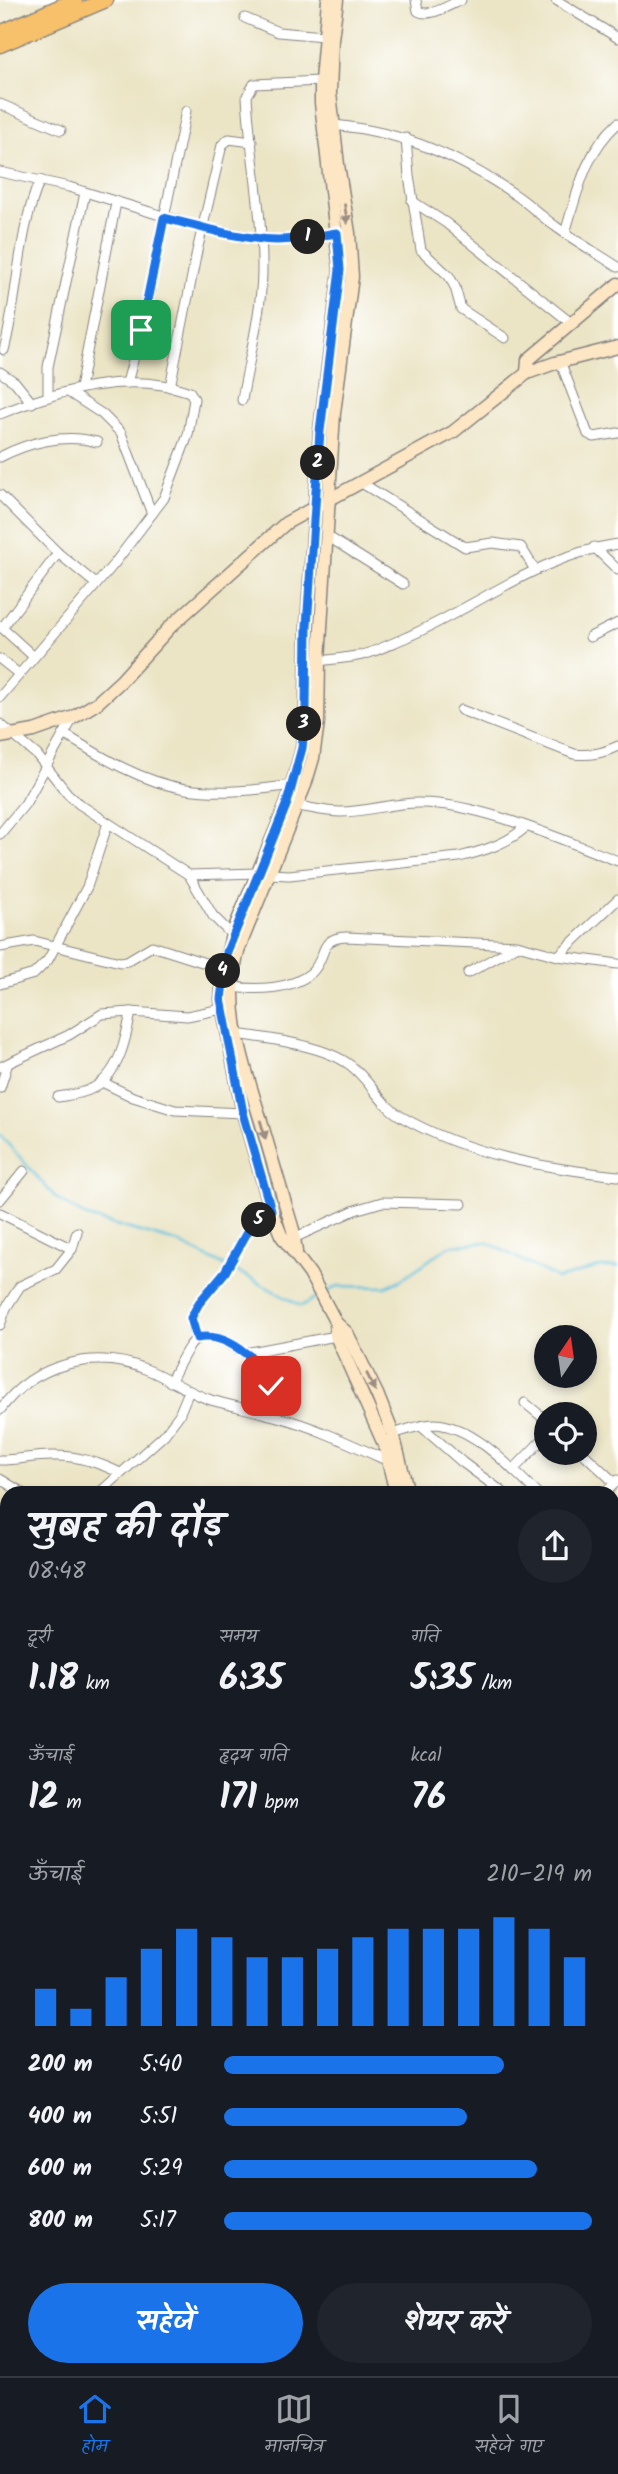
<!DOCTYPE html>
<html lang="hi">
<meta charset="utf-8">
<style>
:root{--surface:#171b24;--page:#20242c;--text:#f1f3f6;--muted:#9ea1a6;--line:#363941;--accent:#1a73e8}
body{margin:0;font-family:Kalam,"Playpen Sans Deva",sans-serif;background:var(--page);color:var(--text);height:100vh;display:flex;flex-direction:column;font-size:26px;white-space:nowrap}
*{box-sizing:border-box;margin:0}
p{font-size:23px;color:var(--muted)}
.icon{flex:none;width:38px;height:38px;fill:none;stroke:currentColor;stroke-width:2;stroke-linecap:round;stroke-linejoin:round}
.map{position:relative;flex:1;overflow:hidden}
.side{position:absolute;left:0px;top:1486px;width:620px;height:891px;display:flex;flex-direction:column;background:var(--surface);border-radius:21px 21px 0 0;box-shadow:0 4px 10px #0003}
.side>*{flex:none}
.needle{width:46px;rotate:13deg}
.tools{position:absolute;left:534px;top:1325px;display:grid;gap:14px}
.tools a{display:grid;place-items:center;width:63px;height:63px;border-radius:50%;background:var(--surface);box-shadow:0 4px 10px #0003;font-size:35px}
.pin{position:absolute;display:grid;place-items:center;width:60px;height:60px;color:#fff;margin:-30px;border-radius:14px;box-shadow:0 4px 10px #0006}
.km{position:absolute;width:35px;height:35px;margin:-18px;border-radius:50%;background:#222;color:#fff;font-size:19px;line-height:35px;text-align:center}
.round{display:grid;place-items:center;flex:none;width:74px;height:74px;border-radius:37px;background:var(--page)}
.summary{display:flex;align-items:center;justify-content:space-between;height:119px;padding:0 28px}
h1{font-size:38px;font-weight:800;line-height:52px}
.figures{display:grid;grid-template-columns:repeat(3,1fr);gap:10px;height:119px;padding:7px 28px}
.figures div{display:grid;align-content:center}
.figures b{font-size:35px;font-weight:800}
.figures small{font-size:19px;font-weight:400}
.figures p{font-size:19px}
.chart{height:196px;padding:14px 28px}
.chart p{display:flex;justify-content:space-between}
.chart svg{width:100%;height:126px;margin-top:7px;stroke:var(--accent);stroke-width:6}
.cta{display:flex;gap:14px;margin-top:auto;padding:14px 28px}
.cta a{flex:1;height:80px;border-radius:42px;background:var(--accent);color:#fff;font-size:28px;font-weight:800;line-height:80px;text-align:center}
.cta a+a{background:var(--page);color:var(--text)}
ul{padding:0 28px;list-style:none;font-size:23px}
li{display:grid;grid-template-columns:112px 84px 1fr;align-items:center;height:52px}
li i{height:18px;border-radius:9px;background:var(--accent)}
.menu{display:flex;justify-content:space-around;align-items:center;height:98px;border-top:2px solid var(--line);background:var(--surface);font-size:19px;color:var(--muted)}
.menu a{display:grid;justify-items:center;gap:4px}
.menu .on{color:var(--accent)}
.map>svg:first-child{display:block}
.lines{fill:none;stroke-linecap:round;stroke-linejoin:round}
.stream{stroke:#5dc0db;stroke-width:2.5}
.street-casing{stroke:#868380;stroke-width:11}
.secondary-casing{stroke:#868380;stroke-width:15}
.primary-casing{stroke:#868380;stroke-width:17}
.street{stroke:#fff;stroke-width:9}
.secondary{stroke:#fce6c4;stroke-width:12}
.primary{stroke:#f7c06b;stroke-width:14}
.oneway{fill:#9a8e86}
.route-casing{stroke:#fff;stroke-width:14}
.route{stroke:#1a73e8;stroke-width:9}
</style>
<div class="map">
<svg width="618" height="2376" viewBox="0 0 618 2376">
<rect width="100%" height="100%" fill="#fff"/>
<filter id="ink" filterUnits="userSpaceOnUse"><feTurbulence type="fractalNoise" baseFrequency=".0143" numOctaves="2"/><feDisplacementMap in="SourceGraphic" scale="14" xChannelSelector="R" yChannelSelector="G"/><feConvolveMatrix kernelMatrix="1 2 1 2 8 2 1 2 1" color-interpolation-filters="sRGB"/></filter>
<filter id="wash" filterUnits="userSpaceOnUse"><feTurbulence type="fractalNoise" baseFrequency=".00686" numOctaves="4" result="noise"/><feDisplacementMap in="SourceGraphic" scale="28" xChannelSelector="R" yChannelSelector="G"/><feGaussianBlur stdDeviation="1.57" result="paint"/><feColorMatrix in="noise" values="0 0 0 0 0 0 0 0 0 0 0 0 0 0 0 0 0 1.4 0 .05"/><feComposite in="paint" operator="in"/></filter>
<g filter="url(#wash)">
<rect width="100%" height="100%" fill="#ebe4c5"/>
<g class="lines">
<g class="stream">
<path d="M0 1135 56 1198 87 1217 176 1242 246 1276 301 1306 316 1298"/>
<path d="M325 1293 338 1286 385 1287 399 1281 449 1246 487 1242 558 1279 599 1267H618"/>
</g>
</g>
</g>
<g filter="url(#ink)">
<g class="lines">
<defs>
<g id="street">
<path d="M416 0 418 11C430 18 449 5 461 0"/>
<path d="M556 0 618 38"/>
<path d="M245 18 278 32 324 36"/>
<path d="M0 104 61 130"/>
<path d="M334 125C404 132 459 156 517 196 530 205 542 217 555 226 575 241 597 253 618 267"/>
<path d="M406 138 409 176 421 250 449 276 455 287 461 309 505 338"/>
<path d="M0 172 69 187 202 228 249 237 280 240 337 233"/>
<path d="M412 201 446 223 571 323"/>
<path d="M565 233C578 191 584 154 618 123"/>
<path d="M4 350C19 294 17 234 40 180"/>
<path d="M560 361 588 434 594 437 618 433"/>
<path d="M0 372 15 382 32 403"/>
<path d="M127 383 141 330 186 111"/>
<path d="M170 387 197 251 222 145 229 139 252 142"/>
<path d="M80 388 116 203"/>
<path d="M68 392 102 414 121 433 152 514"/>
<path d="M48 397V367L85 193"/>
<path d="M242 400C249 358 261 315 262 273 263 213 250 154 247 96L254 84 321 81"/>
<path d="M0 414C57 391 129 370 190 392L194 399 188 435 164 498 114 564 0 697"/>
<path d="M0 457C29 442 65 433 97 442"/>
<path d="M360 482 465 547 493 543 521 547 535 570"/>
<path d="M0 495 58 553 96 584"/>
<path d="M327 536 403 584"/>
<path d="M594 547 618 570"/>
<path d="M0 626 33 656"/>
<path d="M2 628 58 553"/>
<path d="M590 637 618 623"/>
<path d="M0 659 19 674"/>
<path d="M319 661C334 659 348 658 362 655 378 651 392 643 407 637 478 606 540 555 618 544"/>
<path d="M461 710 574 754C591 756 603 753 618 746"/>
<path d="M0 724 37 755 67 793 79 804 189 875 258 873"/>
<path d="M64 734C101 757 142 782 186 789 221 794 258 790 293 785"/>
<path d="M298 806C312 808 326 812 341 812 368 812 394 802 421 803 480 803 562 840 618 861"/>
<path d="M0 834 25 804 73 718"/>
<path d="M270 874 289 875 459 857C484 851 506 844 526 827"/>
<path d="M189 875 213 916 232 935"/>
<path d="M0 947 34 941 120 962 127 961 152 946 224 969"/>
<path d="M558 956 618 899"/>
<path d="M468 973 516 946"/>
<path d="M0 984 34 974 48 960 87 887 108 823"/>
<path d="M232 987C256 990 291 990 311 973 328 958 317 938 346 937L517 945 558 956 618 964"/>
<path d="M237 1034C269 1039 324 1045 350 1065 370 1080 380 1105 402 1117 468 1155 544 1168 618 1176"/>
<path d="M0 1067 69 1035 102 1014 131 1012 187 1016 222 1009"/>
<path d="M102 1082 133 1097 175 1110 243 1113"/>
<path d="M0 1088 7 1066"/>
<path d="M58 1097C69 1095 82 1094 91 1089 119 1076 126 1039 131 1012"/>
<path d="M0 1200 24 1171"/>
<path d="M0 1213 72 1249"/>
<path d="M294 1238 355 1210 382 1202 462 1204"/>
<path d="M0 1325 6 1308 20 1286 56 1269 72 1249 77 1232"/>
<path d="M197 1338 191 1318 199 1303 225 1272 250 1227 271 1210"/>
<path d="M245 1353 269 1371 271 1386 268 1414"/>
<path d="M170 1382C195 1335 194 1322 245 1353L336 1336"/>
<path d="M525 1403 546 1420"/>
<path d="M0 1410C34 1363 96 1348 148 1370 170 1379 189 1393 211 1400 232 1406 253 1410 274 1416 313 1426 351 1444 388 1461"/>
<path d="M421 1426 462 1462 504 1493"/>
<path d="M393 1434C406 1430 421 1424 435 1424 473 1426 511 1468 537 1493"/>
<path d="M582 1452 615 1483"/>
<path d="M0 1460C19 1460 37 1455 56 1456 78 1456 100 1463 120 1473"/>
<path d="M513 1470 546 1436"/>
<path d="M0 1479 23 1493"/>
<path d="M99 1493 164 1435 179 1415 189 1391"/>
<path d="M605 1493 618 1480"/>
<path d="M612 1567H618"/>
<path d="M0 1620 7 1611"/>
<path d="M612 1729H618"/>
<path d="M0 1730 7 1728"/>
<path d="M0 1776 7 1771"/>
<path d="M0 1967 7 1936"/>
<path d="M0 1984 7 1986"/>
<path d="M0 2088 7 2094"/>
<path d="M0 2136 7 2143"/>
<path d="M0 2213H7"/>
<path d="M0 2301 7 2305"/>
<path d="M612 2362 618 2361"/>
<path d="M505 2370 537 2372 579 2370"/>
</g>
<g id="secondary">
<path d="M328 0 321 81V103L340 270 320 431 307 626 306 708 302 749 287 803 232 935 224 969 221 999 243 1113 271 1210 281 1235 310 1274 336 1323 347 1333 377 1394 393 1434 408 1493"/>
<path d="M527 373 528 360 618 284"/>
<path d="M0 737 34 731 74 717 97 703 121 681 171 626 286 523 453 432 527 373 555 363 618 347"/>
<path d="M296 1252 293 1230C282 1193 271 1157 261 1121 244 1065 222 1006 239 948L305 785 313 758 318 722 319 661 334 413 352 277 349 233 338 165 330 93 332 39 337 0"/>
<path d="M336 1323V1336L384 1444 396 1493"/>
<path d="M0 1738 7 1746"/>
<path d="M612 2075H618"/>
<path d="M536 2370 537 2376"/>
<path d="M552 2370V2376"/>
</g>
<g id="primary">
<path d="M0 33 75 0"/>
<path d="M0 45 106 0"/>
</g>
</defs>
<use href="#street" class="street-casing"/>
<use href="#secondary" class="secondary-casing"/>
<use href="#primary" class="primary-casing"/>
<use href="#street" class="street"/>
<use href="#secondary" class="secondary"/>
<use href="#primary" class="primary"/>
</g>
<defs><path id="oneway-solid" d="M-6-.8H1V-3.2L6.5 0L1 3.2V.8H-6Z" transform="scale(1.75)"/></defs>
<g class="oneway">
<use href="#oneway-solid" transform="translate(346 214) rotate(81)"/>
<use href="#oneway-solid" transform="translate(263 1130) rotate(74)"/>
<use href="#oneway-solid" transform="translate(371 1382) rotate(64)"/>
</g>
</g>
<g class="lines" filter="url(#ink)">
<defs>
<path id="route" d="M141 330 164 218C201 227 239 239 277 240 297 240 317 236 337 233L340 270 320 431 307 626 306 708 302 748 287 803 227 952 221 999 243 1113 271 1210 250 1227 225 1272 199 1303 191 1318 197 1338C225 1332 247 1355 269 1371L271 1386"/>
</defs>
<use href="#route" class="route-casing"/>
<use href="#route" class="route"/>
</g>
</svg>
<div class="tools">
<a><svg class="needle" viewBox="-14 -14 28 28"><path d="M0-13l5 13h-10z" fill="#e53935"/><path d="M0 13l5-13h-10z" fill="#9ea1a6"/></svg></a>
<a><svg class="icon" aria-label="locate" viewBox="0 0 24 24"><circle cx="12" cy="12" r="6"/><path d="M12 2v4M12 18v4M2 12h4M18 12h4"/></svg></a>
</div>
<div class="pin" style="left:141px;top:330px;background:#1e9e55"><svg class="icon" aria-label="arrive" viewBox="0 0 24 24"><path d="M6 21V4h12l-3 4 3 4H6"/></svg></div>
<div class="pin" style="left:271px;top:1386px;background:#d93025"><svg class="icon" aria-label="check" viewBox="0 0 24 24"><path d="M5 12l5 5 9-10"/></svg></div>
<b class="km" style="left:308px;top:237px">1</b>
<b class="km" style="left:318px;top:463px">2</b>
<b class="km" style="left:304px;top:724px">3</b>
<b class="km" style="left:223px;top:971px">4</b>
<b class="km" style="left:259px;top:1220px">5</b>
<section class="side">
<div class="summary"><div><h1>सुबह की दौड़</h1><p>08:48</p></div><a class="round"><svg class="icon" aria-label="share" viewBox="0 0 24 24"><path d="M12 15V3M7 8l5-5 5 5M5 13v7h14v-7"/></svg></a></div>
<div class="figures">
<div><p>दूरी</p><b>1.18<small> km</small></b></div>
<div><p>समय</p><b>6:35</b></div>
<div><p>गति</p><b>5:35<small> /km</small></b></div>
</div>
<div class="figures">
<div><p>ऊँचाई</p><b>12<small> m</small></b></div>
<div><p>हृदय गति</p><b>171<small> bpm</small></b></div>
<div><p>kcal</p><b>76</b></div>
</div>
<div class="chart"><p><span>ऊँचाई</span>210–219 m</p>
<svg viewBox="0 0 160 44" preserveAspectRatio="none"><path d="M5 44V31M15 44V38M25 44V27M35 44V17M45 44V10M55 44V13M65 44V20M75 44V20M85 44V17M95 44V13M105 44V10M115 44V10M125 44V10M135 44V6M145 44V10M155 44V20"/></svg>
</div>
<ul>
<li><b>200 m</b>5:40<i style="width:76%"></i></li>
<li><b>400 m</b>5:51<i style="width:66%"></i></li>
<li><b>600 m</b>5:29<i style="width:85%"></i></li>
<li><b>800 m</b>5:17<i style="width:100%"></i></li>
</ul>
<div class="cta"><a>सहेजें</a><a>शेयर करें</a></div>
</section>
</div>
<nav class="menu">
<a class="on"><svg class="icon" aria-label="home" viewBox="0 0 24 24"><path d="M3 11l9-7 9 7M6 9v11h12V9"/></svg>होम</a>
<a><svg class="icon" aria-label="map" viewBox="0 0 24 24"><path d="M3 6l6-2 6 2 6-2v14l-6 2-6-2-6 2zM9 4v14M15 6v14"/></svg>मानचित्र</a>
<a><svg class="icon" aria-label="saved" viewBox="0 0 24 24"><path d="M7 4h10v16l-5-4-5 4z"/></svg>सहेजे गए</a>
</nav>
